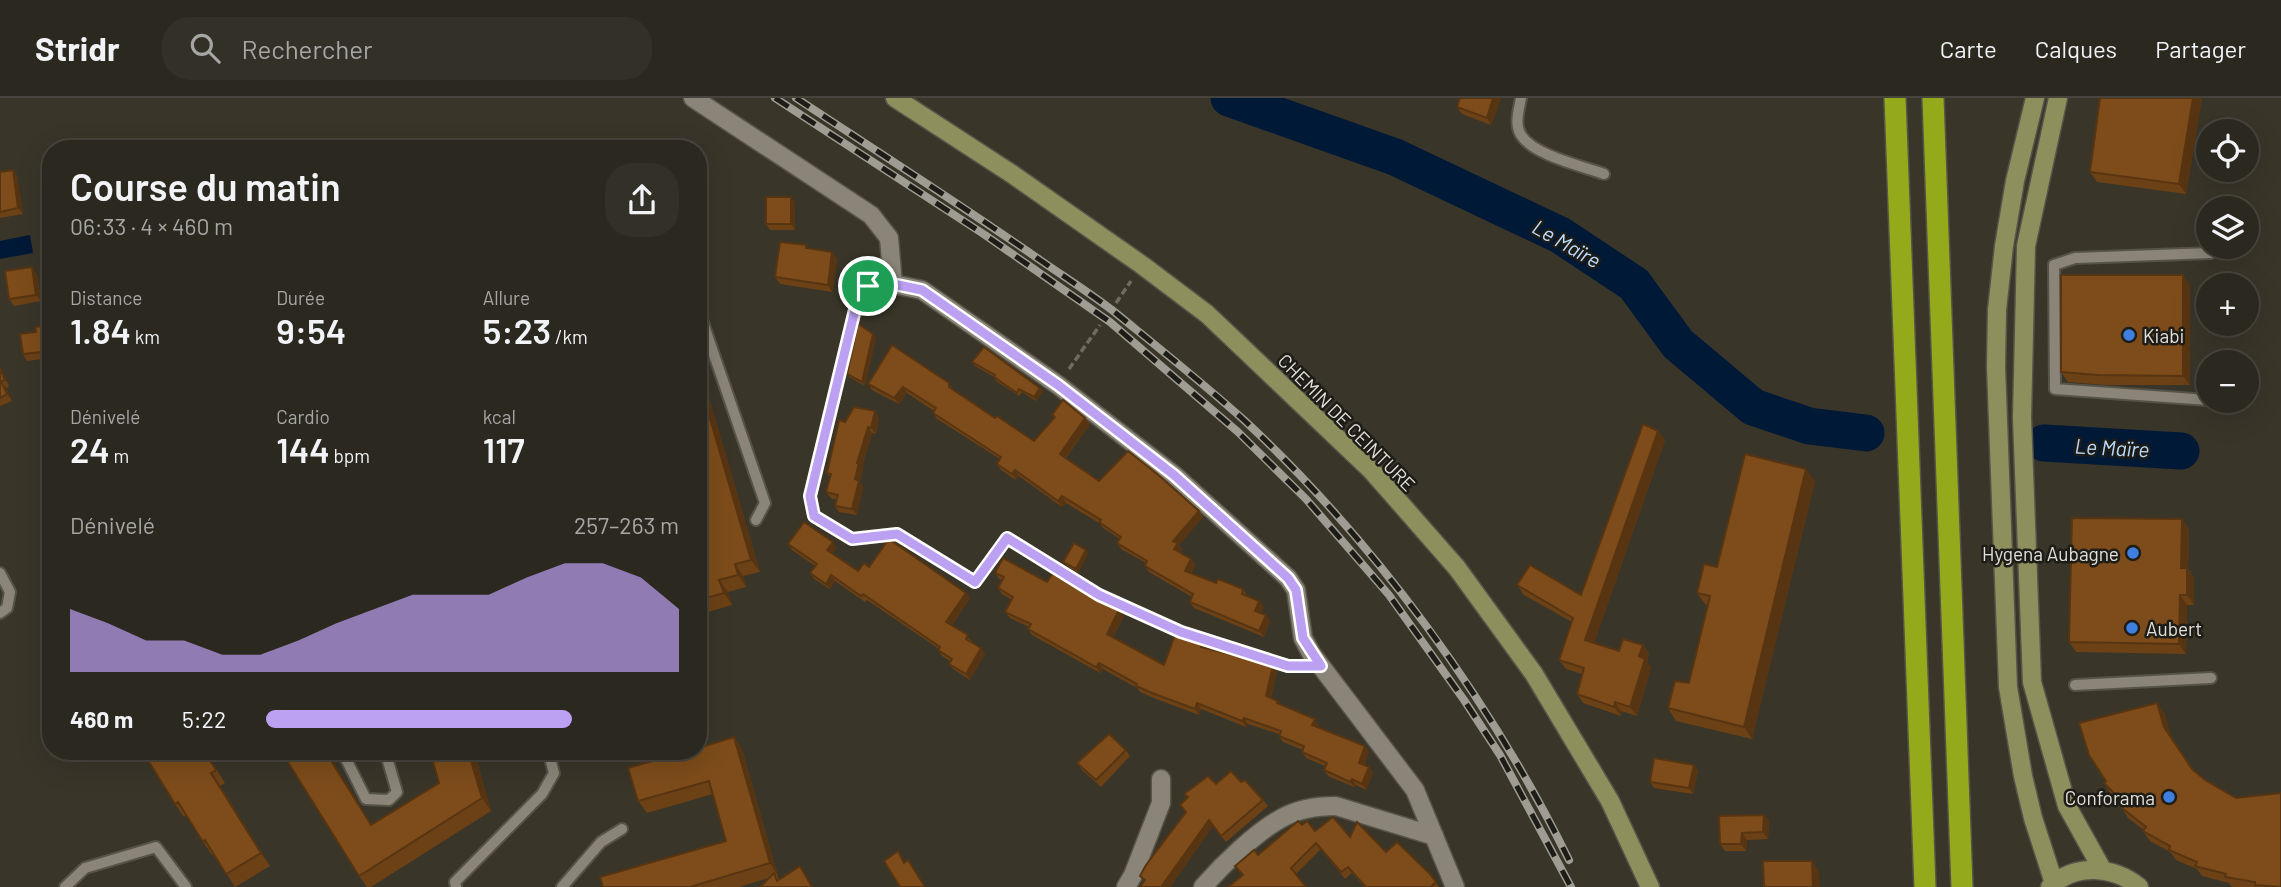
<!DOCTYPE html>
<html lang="fr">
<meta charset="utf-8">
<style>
:root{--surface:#2b281f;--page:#333028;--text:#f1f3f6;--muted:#a6a6a4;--line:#47443d;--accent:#bca0f2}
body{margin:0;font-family:Barlow,sans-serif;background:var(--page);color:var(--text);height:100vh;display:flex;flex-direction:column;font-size:26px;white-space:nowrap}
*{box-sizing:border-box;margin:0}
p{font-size:23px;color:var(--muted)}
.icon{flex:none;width:38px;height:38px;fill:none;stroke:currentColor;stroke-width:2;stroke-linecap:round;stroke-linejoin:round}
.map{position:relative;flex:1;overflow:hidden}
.drawer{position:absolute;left:42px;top:42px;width:665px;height:620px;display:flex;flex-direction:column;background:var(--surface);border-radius:28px;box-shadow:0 7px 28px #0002,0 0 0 2px var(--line)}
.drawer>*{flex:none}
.buttons{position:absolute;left:2196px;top:21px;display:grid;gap:14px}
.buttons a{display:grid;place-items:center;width:63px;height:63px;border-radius:50%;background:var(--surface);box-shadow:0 7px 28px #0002,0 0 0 2px var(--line);font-size:35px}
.pin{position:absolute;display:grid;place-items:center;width:60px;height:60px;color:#fff;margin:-30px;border:4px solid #fff;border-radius:50%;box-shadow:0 2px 7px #0007}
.round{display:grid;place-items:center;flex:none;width:74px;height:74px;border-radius:28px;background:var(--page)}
.head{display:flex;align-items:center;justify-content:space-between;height:119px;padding:0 28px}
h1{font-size:38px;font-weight:600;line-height:52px}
.figures{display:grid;grid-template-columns:repeat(3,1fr);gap:10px;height:119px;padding:7px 28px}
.figures div{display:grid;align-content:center}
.figures b{font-size:35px;font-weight:600}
.figures small{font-size:19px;font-weight:400}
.figures p{font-size:19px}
.chart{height:196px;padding:14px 28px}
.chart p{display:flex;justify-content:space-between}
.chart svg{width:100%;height:126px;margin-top:7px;fill:var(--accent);opacity:.7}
ul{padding:0 28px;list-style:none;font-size:23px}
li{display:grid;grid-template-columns:112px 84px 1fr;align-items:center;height:52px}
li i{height:18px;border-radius:9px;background:var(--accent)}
header{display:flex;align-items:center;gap:42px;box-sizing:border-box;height:98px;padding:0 35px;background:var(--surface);border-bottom:2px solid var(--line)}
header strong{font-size:33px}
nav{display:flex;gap:38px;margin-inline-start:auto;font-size:24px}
.search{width:490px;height:63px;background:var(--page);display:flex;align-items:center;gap:18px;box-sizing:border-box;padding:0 24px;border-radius:28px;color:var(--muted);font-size:26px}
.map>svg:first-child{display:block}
.water{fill:#001937}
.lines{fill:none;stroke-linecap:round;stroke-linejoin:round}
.river{stroke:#001937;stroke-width:37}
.service-casing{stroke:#565349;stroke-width:14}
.minor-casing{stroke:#565349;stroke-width:21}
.secondary-casing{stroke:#565349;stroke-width:21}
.motorway-casing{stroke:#565349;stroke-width:24}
.path{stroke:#6e6b60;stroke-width:3.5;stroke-dasharray:7 3.5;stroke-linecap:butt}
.service{stroke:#8a8578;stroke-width:10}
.minor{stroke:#8a8578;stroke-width:18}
.secondary{stroke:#8d905c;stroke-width:18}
.motorway{stroke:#95aa1b;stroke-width:21}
.rail-casing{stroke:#9f9d93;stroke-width:8}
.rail{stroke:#1e1c17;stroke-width:5;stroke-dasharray:16;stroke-linecap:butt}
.wall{fill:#6c4116}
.shaded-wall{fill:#583512}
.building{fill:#7d4c1a;stroke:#583512;stroke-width:2}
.route-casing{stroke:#fff;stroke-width:14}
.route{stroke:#bca0f2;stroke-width:9}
.shop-dot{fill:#3f7fe0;stroke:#1e1c17;stroke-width:2.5}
.labels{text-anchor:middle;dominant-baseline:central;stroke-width:5;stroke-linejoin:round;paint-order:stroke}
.poi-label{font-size:19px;fill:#e2e0d8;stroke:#1e1c17;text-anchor:start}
.street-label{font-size:19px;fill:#e2e0d8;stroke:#1e1c17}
.water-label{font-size:21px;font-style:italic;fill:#bcdafd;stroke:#1e1c17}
</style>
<header>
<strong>Stridr</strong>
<div class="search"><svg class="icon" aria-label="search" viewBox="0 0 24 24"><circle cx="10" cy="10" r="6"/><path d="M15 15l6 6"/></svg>Rechercher</div>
<nav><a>Carte</a><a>Calques</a><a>Partager</a></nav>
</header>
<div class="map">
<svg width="2281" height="789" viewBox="0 0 2281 789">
<rect width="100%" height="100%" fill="#393529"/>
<path class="water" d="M30 137 33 155 0 161V143Z"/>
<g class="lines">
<g class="river">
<path d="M1229 0 1395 59 1560 137 1634 186 1678 246 1753 309 1809 328 1866 335"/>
<path d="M2044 345 2181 353"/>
</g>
<defs>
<g id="service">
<path d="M1521 0C1519 12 1514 26 1521 37 1533 57 1582 68 1604 76"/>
<path d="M893 186 868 188 859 195 810 398 814 418 852 441 897 436 975 484"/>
<path d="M698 210 765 405 756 422"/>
<path d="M2208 302 2055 291 2054 167 2075 160 2211 155"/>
<path d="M1007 440 1099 497 1181 534 1288 568H1321"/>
<path d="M0 475 10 494 7 510 0 515"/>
<path d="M2075 587 2211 580"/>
<path d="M342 653 366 701 389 702 397 694 385 653"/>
<path d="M65 789 85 770 156 749 186 789"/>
<path d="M456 789 455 784 542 696 554 675 548 653"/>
<path d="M562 789 601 744 622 731"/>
</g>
<g id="minor">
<path d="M693 0 871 117 889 140 893 186 922 192 1058 287 1174 377 1288 480 1296 492 1303 540 1311 555 1415 692 1455 789"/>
<path d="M1126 789 1133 777 1161 705V681"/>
<path d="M1203 789C1223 766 1256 734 1282 720 1298 711 1318 708 1336 708L1434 738"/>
</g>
<g id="secondary">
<path d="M895 0 1012 76 1142 167 1207 216 1372 373 1457 470 1534 576 1610 703 1650 789"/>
<path d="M2035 0 2015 83 2004 148 1997 212 1996 269 2008 589 2023 678 2033 720 2054 785"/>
<path d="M2058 0 2026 148 2022 320 2032 584 2067 708 2102 771"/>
<path d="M2050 789C2075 765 2114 768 2139 789"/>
</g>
<g id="motorway">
<path d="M1895 0 1925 789"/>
<path d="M1933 0 1962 789"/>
</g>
</defs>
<use href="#service" class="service-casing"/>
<use href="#minor" class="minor-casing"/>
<use href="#secondary" class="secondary-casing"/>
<use href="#motorway" class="motorway-casing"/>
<g class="path">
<path d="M1116 205 1131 183"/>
<path d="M1069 271 1100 227"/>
<path d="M983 474 999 452"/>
</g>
<use href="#service" class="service"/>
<use href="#minor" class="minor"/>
<use href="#secondary" class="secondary"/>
<use href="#motorway" class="motorway"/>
<defs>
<g id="rail">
<path d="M775 0 985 137 1110 224 1238 334 1306 401 1389 497 1464 602 1500 657 1571 789"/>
<path d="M796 0C878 54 960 106 1040 162 1066 180 1093 197 1117 216 1160 251 1204 286 1245 323 1375 444 1491 603 1569 762"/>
</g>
</defs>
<use href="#rail" class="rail-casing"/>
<use href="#rail" class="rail"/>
</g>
<g class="wall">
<path d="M1501 0 1491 27 1462 16 1457 9Z"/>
<path d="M2202 0 2186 96 2097 84 2090 74Z"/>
<path d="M0 74 17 78 23 116 0 120Z"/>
<path d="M795 104V132H770L766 126Z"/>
<path d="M806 147 809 151 832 154 837 161 832 194 780 186 775 179Z"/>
<path d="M37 176 41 203 14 208 9 201Z"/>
<path d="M2190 187V287H2105L2068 284 2061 274Z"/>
<path d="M51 227V260L27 263 23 256 36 234Z"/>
<path d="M876 239 865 288 849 279 847 276Z"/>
<path d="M698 262 760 474 743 478 746 489 728 494 732 507 698 517Z"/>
<path d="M972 264 1040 290 1043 293 1036 303 1022 294 1019 298 996 283 994 279 975 268Z"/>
<path d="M0 268 9 288 6 290 12 303 0 308Z"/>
<path d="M949 285 953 292 995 320 1034 343 1054 320 1052 317 1085 320 1090 326 1066 360 1099 383 1199 413 1203 419 1179 447 1182 451 1180 455 1191 461 1195 467 1191 475 1216 485 1243 491 1247 498 1259 503 1264 509 1261 515 1266 517 1270 523 1264 539 1194 510 1190 504 1192 499 1149 474 1145 468 1146 465 1121 451 1117 445 1120 441 1103 430 1099 425 1066 405 1062 409 1019 378 1016 382 1001 372 997 366 1000 361 937 321 933 315 934 313 907 295 899 306 872 292 868 286Z"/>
<path d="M879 319 876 336 872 335 862 369 863 371 860 384 863 389 857 417 839 414 835 408 837 402 831 400 826 394 830 379 827 375 845 324Z"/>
<path d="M1658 333 1665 342 1594 545 1619 553 1643 547 1649 556 1647 564 1651 570 1637 618 1621 613V618L1583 605 1577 596 1582 576 1566 571 1559 562 1572 524 1524 497 1517 487 1581 497Z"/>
<path d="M1815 383 1752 641 1676 623 1668 610 1689 585 1708 508 1706 507 1697 495 1717 469Z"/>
<path d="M2189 431 2188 471 2194 480V507H2187L2186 556 2076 554 2069 544Z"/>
<path d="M833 444 836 450 832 455 858 473 869 469 966 495 970 500 952 527 972 543 971 544 981 550 985 556 970 582 953 571 949 566 950 563 942 558 938 552 939 551 867 502 865 504 835 483 830 491 814 481 810 475 815 468 792 452 788 446Z"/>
<path d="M1088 456 1078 475 1066 467 1063 464Z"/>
<path d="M995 475 1047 484 1124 518 1113 539 1164 567 1202 547 1203 550 1273 567 1277 573 1271 600 1281 606 1319 627 1318 629 1365 648 1369 654 1364 667 1369 669 1373 675 1366 692 1356 687 1354 689 1328 678 1324 672 1325 668 1306 660 1302 654 1303 652 1283 644 1279 638V636L1248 626 1246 629 1201 611 1199 617 1156 601 1140 594 1137 590 1103 571 1100 575 1032 537 1028 531 1029 529 1010 520 1005 514 1012 502 1002 496 998 490 1003 482 999 481Z"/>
<path d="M2157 605 2164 615 2171 638 2193 671 2281 789H2232L2229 785 2202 778 2197 771 2176 762 2170 754 2150 743 2143 733 2144 732 2128 720 2122 710 2123 708 2110 695 2104 685Z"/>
<path d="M734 639 742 651 778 778H777L779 781 805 776 813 789 769 780 739 789H603L726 743 713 696 647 715 638 703Z"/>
<path d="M1126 652 1130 658 1101 689 1082 672 1077 665Z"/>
<path d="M205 653 225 685 220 688 270 768 235 789 214 755 212 757 203 744 186 717 184 719 175 706Z"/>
<path d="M326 653 371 726 439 685 474 653 491 713 371 789H367L359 778Z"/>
<path d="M1698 672 1693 696 1654 690 1650 684Z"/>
<path d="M1241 684 1263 702 1268 708 1226 744 1213 728 1170 789H1140L1144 783 1140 778 1186 715 1180 707 1187 700 1184 696 1216 686Z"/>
<path d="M1764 717 1769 723 1768 741 1747 742 1746 753H1725L1720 746Z"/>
<path d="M1302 727 1315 733 1350 739 1386 754 1429 775 1439 789H1364L1352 775 1345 781 1321 751 1296 776 1242 777 1235 768 1258 757Z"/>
</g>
<g class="shaded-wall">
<path d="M1493 0H1501L1491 27 1487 20Z"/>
<path d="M2193 0H2202L2186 96 2179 86Z"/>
<path d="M13 72 17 78 23 116 18 110Z"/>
<path d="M791 99 795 104V132L791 126Z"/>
<path d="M832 154 837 161 832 194 828 187Z"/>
<path d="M32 169 37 176 41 203 36 197Z"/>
<path d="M2183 177 2190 187V287L2183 278Z"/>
<path d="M873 236 876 239 865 288 862 284Z"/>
<path d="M698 262 760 474 751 462 698 279Z"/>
<path d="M0 268 9 288 5 282 0 271Z"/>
<path d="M1 283 6 290 12 303 7 296Z"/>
<path d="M903 289 907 295 899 306 894 300Z"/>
<path d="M1040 290 1043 293 1036 303 1034 299Z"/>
<path d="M875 313 879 319 876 336 871 330Z"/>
<path d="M1085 320 1090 326 1064 362 1060 356Z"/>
<path d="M868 329 872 335 862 369 863 371 860 384 863 389 857 417 852 411 857 365Z"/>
<path d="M1658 333 1665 342 1592 551 1585 542Z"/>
<path d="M1806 371 1815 383 1752 641 1744 629Z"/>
<path d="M1015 372 1019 378 1016 382 1012 376Z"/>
<path d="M1062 398 1066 405 1062 409 1058 403Z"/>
<path d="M1199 413 1203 419 1179 447 1182 451 1178 458 1174 451 1173 443Z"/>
<path d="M2182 421 2189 431 2188 471 2194 480V507L2187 497 2181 470Z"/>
<path d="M833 444 836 450 831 457 827 452Z"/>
<path d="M1086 452 1088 456 1078 475 1076 471Z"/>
<path d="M1191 461 1195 467 1189 479 1185 473Z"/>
<path d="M735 466 743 478 746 489 738 477Z"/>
<path d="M831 477 835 483 830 491 826 486Z"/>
<path d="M719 482 728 494 732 507 724 495Z"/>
<path d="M966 495 970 500 950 529 946 524Z"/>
<path d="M2180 497 2187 507 2186 556 2179 546Z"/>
<path d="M1259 503 1264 509 1260 519 1255 513Z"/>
<path d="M1119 512 1124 518 1111 542 1107 536Z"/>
<path d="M1266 517 1270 523 1264 539 1259 533Z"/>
<path d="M1643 547 1649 556 1647 564 1651 570 1637 618 1630 609 1639 558Z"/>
<path d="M981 550 985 556 970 582 966 576Z"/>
<path d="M1099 565 1103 571 1100 575 1096 569Z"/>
<path d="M1273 567 1277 573 1271 603 1266 598Z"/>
<path d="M1615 604 1621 613V618L1614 609Z"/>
<path d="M1197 605 1201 611 1199 617 1195 611Z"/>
<path d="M2157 605 2164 615 2171 638 2164 629Z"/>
<path d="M1244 620 1248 626 1246 629 1242 623Z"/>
<path d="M1315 621 1319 627 1317 632 1312 627Z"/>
<path d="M734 639 742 651 778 778 770 765Z"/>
<path d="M1365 648 1369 654 1363 671 1359 665Z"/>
<path d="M325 653H326L380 740 371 727Z"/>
<path d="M468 653H474L491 713 482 700Z"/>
<path d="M1694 667 1698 672 1693 696 1689 690Z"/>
<path d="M1369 669 1373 675 1366 692 1362 686Z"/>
<path d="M211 675 220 688 270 768 261 755Z"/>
<path d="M1352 681 1356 687 1354 689 1350 684Z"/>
<path d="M1764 717 1769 723 1768 741 1763 734Z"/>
<path d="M1209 722 1213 728 1170 789H1161Z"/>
<path d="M1742 735 1747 742 1746 753 1741 746Z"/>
<path d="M1812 763 1819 773 1820 789H1813Z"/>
</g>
<g class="building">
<path d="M1460 0H1493L1487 20 1457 9Z"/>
<path d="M2100 0H2193L2179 86 2090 74Z"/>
<path d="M13 72 18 110 0 114V74Z"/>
<rect x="766" y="99" width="25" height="27"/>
<path d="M780 144 806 147V150L832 154 828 187 775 179Z"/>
<path d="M32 169 36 197 9 201 5 173Z"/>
<path d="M2061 177H2183V278L2098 277 2061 274Z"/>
<path d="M858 226 873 236 862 284 847 276Z"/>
<path d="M51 227V253L23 256 20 236 36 234 35 229Z"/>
<path d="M892 247 949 285V289L995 320 997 318 1034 343 1055 319 1052 317 1063 302 1085 320 1060 356 1099 383 1128 353 1156 375 1199 413 1173 443 1178 445 1174 451 1191 461 1185 473 1216 485 1218 481 1243 491 1242 496 1259 503 1255 513 1266 517 1259 533 1190 504 1193 496 1145 468 1147 463 1117 445 1121 439 1099 424 1101 422 1062 398 1058 403 1015 372 1012 376 997 366 1001 359 933 315 936 310 903 289 894 300 868 286Z"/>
<path d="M984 249 1040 290 1034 299 1019 291 1017 295 994 279 995 277 972 264Z"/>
<path d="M0 271 5 282 1 283 7 296 0 300Z"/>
<path d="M698 279 751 462 735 466 738 477 719 482 724 495 698 502Z"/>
<path d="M854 309 875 313 871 330 868 329 857 365H859L855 381 859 383 852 411 835 408 838 397 826 394 831 376 827 375 839 322 845 324Z"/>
<path d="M1643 326 1658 333 1585 542 1619 553 1623 541 1643 547 1639 558 1645 561 1630 609 1615 604 1614 609 1577 596 1584 570 1559 562 1573 520 1517 487 1530 467 1581 497Z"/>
<path d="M1745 356 1806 371 1744 629 1668 610 1675 583 1689 585 1710 498 1697 495 1704 466 1717 469Z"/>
<path d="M2072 420 2182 421 2181 470H2187V497H2180L2179 546 2069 544Z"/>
<path d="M804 424 833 444 827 452 858 473 864 465 869 469 889 441 966 495 946 524 968 537 966 541 981 550 966 576 949 566 952 561 938 552 940 549 863 496 861 498 831 477 826 486 810 475 817 466 788 446Z"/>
<path d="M1074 445 1086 452 1076 471 1063 464Z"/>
<path d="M1003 460 1047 484 1053 475 1119 512 1107 536 1164 567 1175 537 1202 547 1201 549 1273 567 1266 598 1278 603 1277 605 1315 621 1312 627 1365 648 1359 665 1369 669 1362 686 1352 681 1350 684 1324 672 1327 665 1302 654 1304 648 1279 638 1281 633 1244 620 1242 623 1197 605 1195 611 1152 595 1136 588 1137 586 1099 565 1096 569 1028 531 1031 526 1005 514 1013 499 998 490 1004 479 995 475Z"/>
<path d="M2157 605 2164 629 2192 671 2205 682 2236 700 2281 695V789L2255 787V784L2225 779 2226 776 2195 768 2197 764 2169 752 2170 748 2143 733 2146 729 2122 710 2124 706 2104 685 2106 683 2089 657 2079 625Z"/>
<path d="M1109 636 1126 652 1096 682 1077 665Z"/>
<path d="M734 639 770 765 690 789H603L600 779 726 743 709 683 638 703 628 670 688 653H698V650Z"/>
<path d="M163 653H204L216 672 211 675 261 755 226 776 205 742 203 744 178 704 175 706 149 664 154 661 153 659Z"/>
<path d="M281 653H325L371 727 439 685 430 653H468L482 700 359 778Z"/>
<path d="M1654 660 1694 667 1689 690 1650 684Z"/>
<path d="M1231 673 1241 684 1245 682 1263 702 1221 738 1209 722 1161 789H1140L1145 782 1140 778 1146 767 1186 714 1180 707 1188 699 1184 696 1208 678 1216 686Z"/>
<path d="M1764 717 1763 734 1742 735 1741 746H1720L1719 718Z"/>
<path d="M1333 719 1350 739 1357 724 1386 754 1397 744 1429 775 1436 784 1431 789H1366L1348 769 1341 774 1316 745 1291 770 1306 789H1228L1243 777 1235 768 1254 752 1258 757 1298 723 1302 727 1307 723 1315 733Z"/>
<path d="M898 753 904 765 908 762 925 789H900L884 763Z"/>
<path d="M1763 763H1812L1813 789H1764Z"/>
<path d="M800 768 812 789H760L774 775 777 783Z"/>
</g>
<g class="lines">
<defs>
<path id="route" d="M893 186 922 192 1058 287 1174 377 1288 480 1296 492 1303 540 1321 568H1288L1181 534 1099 497 1007 440 975 484 897 436 852 441 814 418 810 398 859 195 868 188Z"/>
</defs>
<use href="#route" class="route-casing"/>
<use href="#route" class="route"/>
</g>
<g class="shop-dot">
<circle cx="2129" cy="237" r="7"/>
<circle cx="2133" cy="455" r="7"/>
<circle cx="2132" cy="530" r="7"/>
<circle cx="2169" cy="699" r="7"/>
</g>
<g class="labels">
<g class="poi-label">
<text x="2143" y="237">Kiabi</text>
<text x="2119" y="455" text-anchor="end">Hygena Aubagne</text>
<text x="2146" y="530">Aubert</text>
<text x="2155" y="699" text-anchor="end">Conforama</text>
</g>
<g class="street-label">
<text transform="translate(1347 324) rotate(45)">CHEMIN DE CEINTURE</text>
</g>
<g class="water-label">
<text transform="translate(1567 145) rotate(30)">Le Maïre</text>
<text transform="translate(2112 349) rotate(3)">Le Maïre</text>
</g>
</g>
</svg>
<div class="buttons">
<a><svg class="icon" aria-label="locate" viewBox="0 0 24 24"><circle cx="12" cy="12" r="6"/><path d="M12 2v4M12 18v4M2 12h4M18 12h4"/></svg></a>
<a><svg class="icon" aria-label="layers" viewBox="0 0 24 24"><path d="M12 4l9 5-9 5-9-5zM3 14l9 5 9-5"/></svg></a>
<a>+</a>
<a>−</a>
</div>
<div class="pin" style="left:868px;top:188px;background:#1e9e55"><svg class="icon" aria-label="arrive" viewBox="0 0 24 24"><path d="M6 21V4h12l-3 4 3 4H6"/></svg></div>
<section class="drawer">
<div class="head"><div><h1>Course du matin</h1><p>06:33 · 4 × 460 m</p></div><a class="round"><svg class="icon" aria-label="share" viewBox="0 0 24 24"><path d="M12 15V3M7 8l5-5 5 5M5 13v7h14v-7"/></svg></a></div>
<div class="figures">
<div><p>Distance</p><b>1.84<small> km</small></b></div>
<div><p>Durée</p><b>9:54</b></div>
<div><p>Allure</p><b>5:23<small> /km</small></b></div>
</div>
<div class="figures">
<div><p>Dénivelé</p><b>24<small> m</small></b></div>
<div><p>Cardio</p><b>144<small> bpm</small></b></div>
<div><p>kcal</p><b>117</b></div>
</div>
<div class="chart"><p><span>Dénivelé</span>257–263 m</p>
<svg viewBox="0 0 160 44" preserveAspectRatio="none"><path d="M0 44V22L10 27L20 33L30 33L40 38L50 38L60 33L70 27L80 22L90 17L100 17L110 17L120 11L130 6L140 6L150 11L160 22V44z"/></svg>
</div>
<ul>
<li><b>460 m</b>5:22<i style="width:74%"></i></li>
</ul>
</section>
</div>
